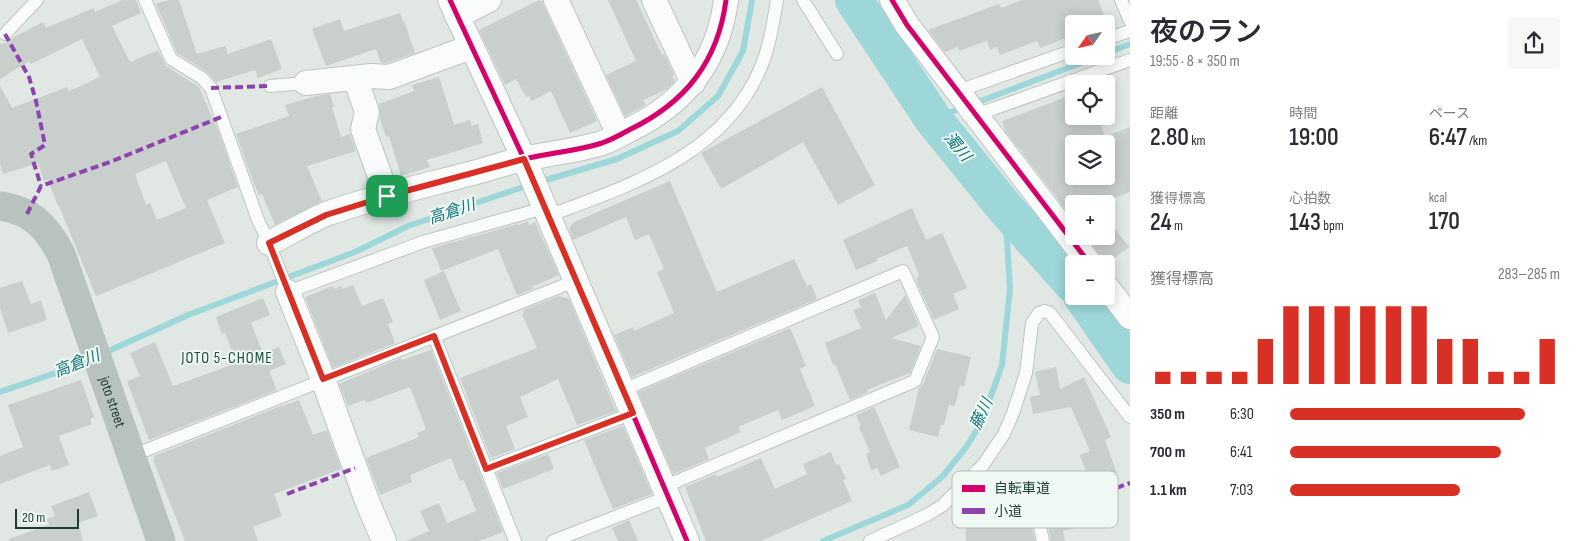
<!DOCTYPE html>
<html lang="ja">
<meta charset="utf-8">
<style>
:root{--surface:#fff;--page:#f7f7f7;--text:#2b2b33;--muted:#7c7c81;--accent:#d93025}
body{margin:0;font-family:"Sofia Sans Condensed","Noto Sans JP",sans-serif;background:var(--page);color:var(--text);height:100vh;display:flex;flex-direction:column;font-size:19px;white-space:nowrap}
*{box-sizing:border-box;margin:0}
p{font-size:16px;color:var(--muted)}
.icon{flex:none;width:28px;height:28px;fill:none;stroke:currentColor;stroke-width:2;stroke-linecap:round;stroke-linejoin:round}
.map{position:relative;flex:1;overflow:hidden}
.panel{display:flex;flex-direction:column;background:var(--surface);width:450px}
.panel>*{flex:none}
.needle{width:32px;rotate:236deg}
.tools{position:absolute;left:1065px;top:15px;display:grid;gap:10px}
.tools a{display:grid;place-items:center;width:50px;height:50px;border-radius:5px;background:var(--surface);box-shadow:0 2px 12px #0003;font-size:25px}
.scale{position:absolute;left:15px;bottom:12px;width:64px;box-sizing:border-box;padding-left:5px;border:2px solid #1e3c31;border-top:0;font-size:14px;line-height:18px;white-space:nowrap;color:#1e3c31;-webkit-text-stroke:4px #eff8f2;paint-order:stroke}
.pin{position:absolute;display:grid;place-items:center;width:42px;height:42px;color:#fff;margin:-21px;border-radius:10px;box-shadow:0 2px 8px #0006}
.round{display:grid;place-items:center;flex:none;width:52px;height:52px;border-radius:5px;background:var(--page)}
.head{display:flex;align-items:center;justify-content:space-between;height:85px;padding:0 20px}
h1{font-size:28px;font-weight:600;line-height:38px}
.metrics{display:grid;grid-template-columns:repeat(3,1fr);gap:8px;height:85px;padding:5px 20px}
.metrics div{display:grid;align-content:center}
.metrics b{font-size:25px;font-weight:600}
.metrics small{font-size:14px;font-weight:400}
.metrics p{font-size:14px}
.chart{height:140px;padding:10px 20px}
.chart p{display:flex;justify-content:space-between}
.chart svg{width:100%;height:90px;margin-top:5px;stroke:var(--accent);stroke-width:6}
ul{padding:0 20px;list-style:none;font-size:16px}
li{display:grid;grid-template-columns:80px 60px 1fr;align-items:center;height:38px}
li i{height:12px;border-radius:6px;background:var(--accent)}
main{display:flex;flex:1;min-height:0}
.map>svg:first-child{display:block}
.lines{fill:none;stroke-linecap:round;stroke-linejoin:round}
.stream{stroke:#9ed7da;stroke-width:6}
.river{stroke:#9ed7da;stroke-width:38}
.building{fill:#c8cfcc;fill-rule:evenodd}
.lane-casing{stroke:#bec5c1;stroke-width:14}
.street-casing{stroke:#bec5c1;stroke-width:26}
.highway-casing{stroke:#bbc5c1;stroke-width:29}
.lane{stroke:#fafcfb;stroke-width:12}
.street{stroke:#fafcfb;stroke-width:24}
.highway{stroke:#b8c2bf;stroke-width:28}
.quiet{stroke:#8e44ad;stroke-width:4;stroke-dasharray:8 4;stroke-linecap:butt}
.cycleway-casing{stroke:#eff8f2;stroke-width:8}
.cycleway{stroke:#d6006c;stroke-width:5}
.route-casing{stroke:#fff;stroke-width:10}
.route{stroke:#d93025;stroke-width:6}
.labels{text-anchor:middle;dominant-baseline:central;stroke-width:4;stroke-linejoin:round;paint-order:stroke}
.street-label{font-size:15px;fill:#1e3c31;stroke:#eff8f2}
.water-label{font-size:16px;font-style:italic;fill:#14747c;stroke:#eff8f2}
.neighbourhood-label{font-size:16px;letter-spacing:1px;fill:#194f3d;stroke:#eff8f2}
.key{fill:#eff8f2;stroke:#b0c0b8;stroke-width:1}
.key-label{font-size:14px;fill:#1e3c31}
</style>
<main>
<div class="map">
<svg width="1130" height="541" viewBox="0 0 1130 541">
<rect width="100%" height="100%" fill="#e1e8e4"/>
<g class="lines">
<g class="stream">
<path d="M1106 53 1130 44"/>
<path d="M973 104 1099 56"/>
<path d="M933 119 964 107"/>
<path d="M539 182 617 159 678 131 718 96 743 51 752 0"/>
<path d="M102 354 188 315 355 252 408 226 529 185"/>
<path d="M0 392 70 368 90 359"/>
<path d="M823 541 908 505 942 477 967 446 982 421 1002 365 1010 289 1005 208"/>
</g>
<g class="river">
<path d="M854 0 933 119 1005 208 1074 285"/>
<path d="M1082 296 1130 365"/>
</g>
</g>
<g class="building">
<path d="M122 0H136L141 13 112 26 130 62 158 50 166 66 199 87 219 133 238 187 207 200 225 243 96 296 59 206H58L48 180 44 181 38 163 3 174 0 164V86L12 108 67 87 69 91 100 77 82 39 31 64 29 61 0 79V44L8 42 14 37 43 22 46 28 94 8 95 12ZM166 161 186 208 157 220 150 203 146 205 135 174Z"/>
<path d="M169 0H179L197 54 225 46 228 54 271 39 282 69 258 78 255 70 216 82 206 71 177 53 156 4Z"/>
<path d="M539 0 543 1 544 6 597 121 570 133 551 91 532 101 529 96 526 97 516 79 505 85 479 30Z"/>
<path d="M608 0H636L662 55 664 54 674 75 672 76 675 81 667 89 643 100 646 105 625 116 606 75 636 61Z"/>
<path d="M1022 0H1098L1107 24H1074V35L1040 48 1037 41 1000 55 997 47 990 50 987 41 959 51 958 47 945 52 928 30 999 4 1001 8Z"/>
<path d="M400 13 403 22 404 21 415 53 386 63H381L376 49 326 66 312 29 340 19 344 31Z"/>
<path d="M439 77 454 125 470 120 472 126 478 124 483 143 427 160 430 167 401 176 389 136 386 137 380 119 379 104 414 91 412 85Z"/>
<path d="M822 87 875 185 838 205 803 142 721 189 701 153Z"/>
<path d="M330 94 334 107H332L341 137 350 134 356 151 307 166 322 201 275 225 262 194 259 195 253 181 236 134 289 116 285 105 316 96Z"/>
<path d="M1074 94V116H1098L1106 139V136L1130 127V192L1100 204H1074V206L1067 211 1023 154 1022 150H1020L1005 131 1002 121ZM1074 144H1106V176H1074Z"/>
<path d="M670 181 717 292 794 259 807 286 811 284 817 299 632 377 614 335 633 327 634 331 674 313 657 272 664 269 649 234 635 240 626 217 573 240 569 228 574 222Z"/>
<path d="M912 208 926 240 942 233 967 288 953 294 959 309 934 320 916 280 919 275 907 246 876 259 877 261 856 270 843 240Z"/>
<path d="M1106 217 1129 247 1107 264 1086 236H1106Z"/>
<path d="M528 221 529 225 535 222 559 275 531 287 535 288 517 295 498 249 441 271 432 248 518 224 519 225Z"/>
<path d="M444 271 461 311 440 320 424 280Z"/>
<path d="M22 281 31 304 41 300 47 320 8 333 0 308V288Z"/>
<path d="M353 285 362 306 383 298 393 322 388 324 395 343 333 368 305 297 333 286 334 289 341 286 342 289Z"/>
<path d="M875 293 886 320 905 295 919 326 891 338 921 346 910 373 867 390 868 392 850 400 835 364 833 365 825 343 861 328 853 310 861 307 858 300Z"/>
<path d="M559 296 569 299 616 411 577 425 558 379 520 397 528 417 506 426 515 449 491 458 460 378 537 348 522 314 524 313 523 310Z"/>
<path d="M263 298 270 315 251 323 263 353 279 347 286 364 269 371 277 390 149 440 127 381 140 376 130 353 155 342 173 386 237 363 225 333 222 334 216 317Z"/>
<path d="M790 328 806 366 800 369 815 406 782 420 778 410 738 427 741 432 705 448 709 459 673 474 638 392Z"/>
<path d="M937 349 971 357 964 387 960 385 955 406 949 405 944 425 941 424 938 437 909 430 919 388 923 384Z"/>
<path d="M431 350 503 532 479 541H406L429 531 420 511 439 503 447 523 476 511 464 480 460 481 451 458 410 475 412 482 380 495 366 458 419 437 417 433 426 429 410 387 366 403 365 400 348 406 339 384 401 358 402 360Z"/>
<path d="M1056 367 1060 389 1084 377 1111 437 1105 440 1119 479 1092 489 1080 455 1090 451 1071 407 1033 414 1030 397 1040 395 1035 372Z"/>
<path d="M81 380 94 417 90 419 92 424 59 436 69 465 52 471 50 465 0 484V456L23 447 8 405Z"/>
<path d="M299 400 313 435 327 430 341 469 274 494 282 516 253 527 258 541H185L153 460 155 459 154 456 283 405V406Z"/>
<path d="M874 407 900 467 881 476 877 468 871 470 866 454 870 452 859 427 861 426 856 415Z"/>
<path d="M623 426 652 494 613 509 584 440Z"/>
<path d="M831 452 836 465 839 464 846 479 843 480 852 501 761 541H706L685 487 716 474 717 477 761 458 775 489 807 474 803 464Z"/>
<path d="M548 454 554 469 503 489 497 473Z"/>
<path d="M1005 488 1006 493H1008L1012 523 1030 518 1035 541H966L965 520 957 521 955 504 974 501V492Z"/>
<path d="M89 492 98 516 78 523 83 541H10L9 539 49 525 47 519 55 516 51 506Z"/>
<path d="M1070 509 1075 528 1063 531 1065 541H1051L1046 515Z"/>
<path d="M629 520 638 541H618L612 528Z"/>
</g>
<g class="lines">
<defs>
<g id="lane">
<path d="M145 0 171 59 202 78 211 88 258 220 269 243 288 292 423 242 544 208"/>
<path d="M803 0 837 54"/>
<path d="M1121 0 1130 21"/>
<path d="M5 34 37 0"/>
<path d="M1106 39 1130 31"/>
<path d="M270 86 306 83"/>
<path d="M958 91 1074 50"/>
<path d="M976 115 1130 60"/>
<path d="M548 216C630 185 724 156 761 67 770 45 773 23 777 0"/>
<path d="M434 336 515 541"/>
<path d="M623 390 903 271 933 337 915 381 663 487"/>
<path d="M131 456 575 281"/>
<path d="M486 469 633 413"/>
<path d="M1037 512 1043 541"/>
<path d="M553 541 667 497"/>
<path d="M870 541 927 515 943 505 983 465 1004 434 1013 413 1026 373 1032 323 1039 313 1044 311 1050 313 1130 417"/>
</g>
<g id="street">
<path d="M450 0 524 159 687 541"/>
<path d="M556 0 619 135"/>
<path d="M654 0 693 83"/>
<path d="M892 0 907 25 1090 264"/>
<path d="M457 16 489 0"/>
<path d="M355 78 367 112 363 129 387 196"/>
<path d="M306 83 371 76 389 77 471 47"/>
<path d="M269 243C288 234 307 222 326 214 376 196 429 185 480 171 494 167 509 162 524 159 550 153 576 151 602 143 611 140 620 135 629 130 685 103 718 62 726 0"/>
<path d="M1106 286 1130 317"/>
<path d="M288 292 323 379 367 501 384 541"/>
</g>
<g id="highway">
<path id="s1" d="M0 206C31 210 47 227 61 254L161 541"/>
</g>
</defs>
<use href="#lane" class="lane-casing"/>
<use href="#street" class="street-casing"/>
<use href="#highway" class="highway-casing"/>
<use href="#lane" class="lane"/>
<use href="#street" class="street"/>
<use href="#highway" class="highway"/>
<g class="quiet">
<path d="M5 34 29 77 36 101 45 145 31 154 41 186"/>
<path d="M211 88 270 86"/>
<path d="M27 214 41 186 110 162 221 117"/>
<path d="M287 494 355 468"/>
<path d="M1001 520 1070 505 1130 483"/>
</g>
<defs>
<g id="cycleway">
<path d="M450 0 524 159 687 541"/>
<path d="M892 0 907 25 1090 264"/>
<path d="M269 243C288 234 307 222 326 214 376 196 429 185 480 171 494 167 509 162 524 159 550 153 576 151 602 143 611 140 620 135 629 130 685 103 718 62 726 0"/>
</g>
</defs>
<use href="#cycleway" class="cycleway-casing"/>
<use href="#cycleway" class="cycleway"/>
</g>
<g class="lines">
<defs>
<path id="route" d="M524 159 633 413 486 469 434 336 323 379 269 243 326 215 387 196Z"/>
</defs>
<use href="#route" class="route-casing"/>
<use href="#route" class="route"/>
</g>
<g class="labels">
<g class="street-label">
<text stroke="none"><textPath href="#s1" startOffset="238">joto street</textPath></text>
</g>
<g class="water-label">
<text transform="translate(957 147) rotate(50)">濁川</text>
<text transform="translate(452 212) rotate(-18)">高倉川</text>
<text transform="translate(77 364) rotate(-22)">高倉川</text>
<text transform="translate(982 414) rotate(-65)">藤川</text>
</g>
<g class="neighbourhood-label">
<text x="227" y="358">JOTO 5-CHOME</text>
</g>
</g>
<rect x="952" y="471" width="166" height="57" rx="8" class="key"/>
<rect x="962" y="485" width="23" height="7" fill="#d6006c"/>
<rect x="962" y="508" width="23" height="6" fill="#8e44ad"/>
<g class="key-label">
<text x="994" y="493">自転車道</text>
<text x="994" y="516">小道</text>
</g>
</svg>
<div class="tools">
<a><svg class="needle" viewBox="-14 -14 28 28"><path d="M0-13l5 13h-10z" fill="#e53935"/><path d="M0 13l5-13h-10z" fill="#7c7c81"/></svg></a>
<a><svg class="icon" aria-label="locate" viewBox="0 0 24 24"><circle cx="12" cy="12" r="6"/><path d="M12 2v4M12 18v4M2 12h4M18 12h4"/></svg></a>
<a><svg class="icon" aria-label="layers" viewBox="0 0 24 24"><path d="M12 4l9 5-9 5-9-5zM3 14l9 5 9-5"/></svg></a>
<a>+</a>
<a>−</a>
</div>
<div class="scale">20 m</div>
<div class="pin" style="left:387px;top:196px;background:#1e9e55"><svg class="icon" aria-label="arrive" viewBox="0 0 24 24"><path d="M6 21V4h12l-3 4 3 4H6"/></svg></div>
</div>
<section class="panel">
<div class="head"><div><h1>夜のラン</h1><p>19:55 · 8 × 350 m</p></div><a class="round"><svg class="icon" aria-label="share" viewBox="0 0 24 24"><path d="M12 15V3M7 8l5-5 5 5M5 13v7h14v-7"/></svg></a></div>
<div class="metrics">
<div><p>距離</p><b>2.80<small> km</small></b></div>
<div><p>時間</p><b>19:00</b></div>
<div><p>ペース</p><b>6:47<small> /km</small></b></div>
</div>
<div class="metrics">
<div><p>獲得標高</p><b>24<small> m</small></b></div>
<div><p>心拍数</p><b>143<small> bpm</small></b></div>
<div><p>kcal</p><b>170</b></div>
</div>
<div class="chart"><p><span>獲得標高</span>283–285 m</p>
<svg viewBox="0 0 160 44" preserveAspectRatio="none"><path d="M5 44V38M15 44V38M25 44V38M35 44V38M45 44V22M55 44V6M65 44V6M75 44V6M85 44V6M95 44V6M105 44V6M115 44V22M125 44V22M135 44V38M145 44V38M155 44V22"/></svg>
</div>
<ul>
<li><b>350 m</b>6:30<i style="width:87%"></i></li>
<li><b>700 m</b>6:41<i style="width:78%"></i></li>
<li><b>1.1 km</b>7:03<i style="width:63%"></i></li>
</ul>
</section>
</main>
